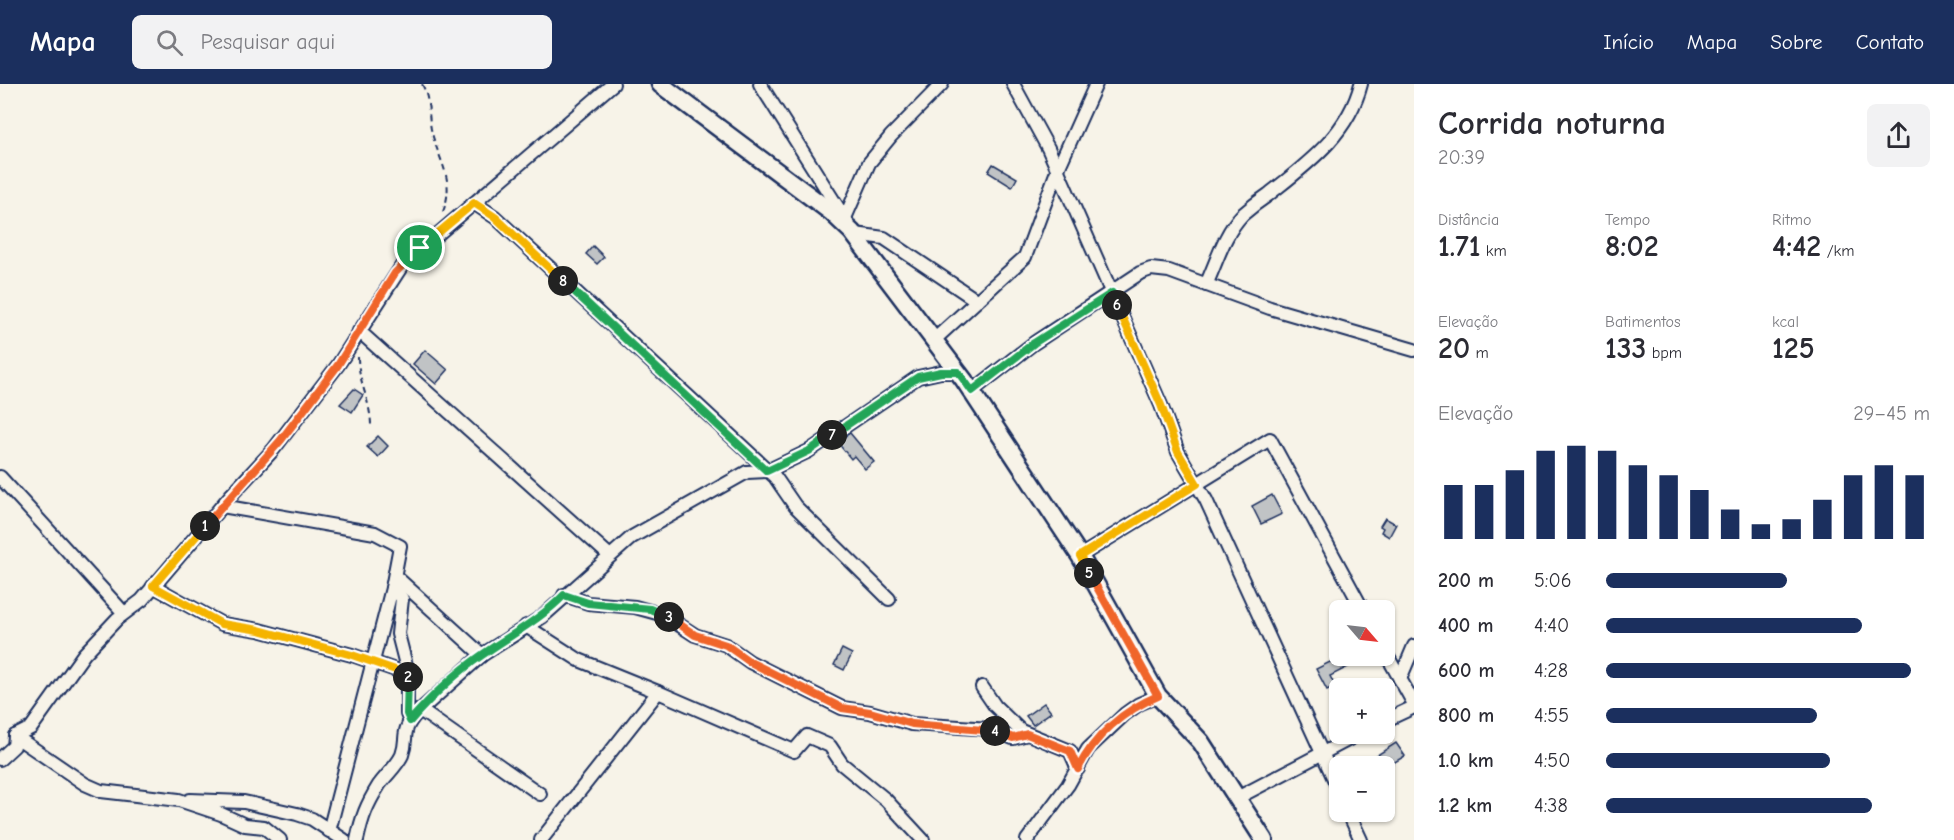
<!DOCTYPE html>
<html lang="pt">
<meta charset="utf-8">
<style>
:root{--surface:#fff;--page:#f2f2f3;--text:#2b2b33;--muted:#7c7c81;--accent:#1b2f5e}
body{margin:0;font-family:"Comic Neue",sans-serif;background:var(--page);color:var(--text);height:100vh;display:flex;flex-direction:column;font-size:22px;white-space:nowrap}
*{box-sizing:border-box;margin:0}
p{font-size:20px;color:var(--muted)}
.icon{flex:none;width:33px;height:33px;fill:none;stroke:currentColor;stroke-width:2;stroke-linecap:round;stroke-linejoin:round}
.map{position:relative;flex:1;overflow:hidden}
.panel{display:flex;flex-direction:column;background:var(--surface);width:540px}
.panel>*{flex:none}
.needle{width:39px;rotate:118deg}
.buttons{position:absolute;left:1329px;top:516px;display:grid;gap:12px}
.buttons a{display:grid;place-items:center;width:66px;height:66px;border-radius:9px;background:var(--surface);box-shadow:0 2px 4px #0004;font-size:30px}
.pin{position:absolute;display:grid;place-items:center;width:51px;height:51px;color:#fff;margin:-26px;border:3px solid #fff;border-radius:50%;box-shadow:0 2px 6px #0007}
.km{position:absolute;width:30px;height:30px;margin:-15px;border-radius:50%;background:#222;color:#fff;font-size:16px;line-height:30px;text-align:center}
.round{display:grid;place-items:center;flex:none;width:63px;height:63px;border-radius:9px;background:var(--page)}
.head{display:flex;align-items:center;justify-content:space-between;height:102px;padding:0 24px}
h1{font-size:33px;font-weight:600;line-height:45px}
.figures{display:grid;grid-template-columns:repeat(3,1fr);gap:9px;height:102px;padding:6px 24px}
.figures div{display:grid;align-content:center}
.figures b{font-size:30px;font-weight:600}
.figures small{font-size:16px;font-weight:400}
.figures p{font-size:16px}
.chart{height:168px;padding:12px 24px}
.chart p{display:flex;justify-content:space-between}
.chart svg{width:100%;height:108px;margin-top:6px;stroke:var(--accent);stroke-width:6}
ul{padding:0 24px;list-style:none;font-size:20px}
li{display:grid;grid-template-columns:96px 72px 1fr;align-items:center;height:45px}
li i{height:15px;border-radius:8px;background:var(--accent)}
header{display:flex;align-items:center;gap:36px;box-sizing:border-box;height:84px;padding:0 30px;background:var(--accent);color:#fff}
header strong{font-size:28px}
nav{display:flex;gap:33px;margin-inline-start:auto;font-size:21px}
.search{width:420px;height:54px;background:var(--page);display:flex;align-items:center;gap:15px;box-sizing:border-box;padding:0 21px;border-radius:9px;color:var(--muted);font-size:22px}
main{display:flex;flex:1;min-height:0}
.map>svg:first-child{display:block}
.building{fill:#c0c3c5;stroke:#1b2f5e;stroke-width:1.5}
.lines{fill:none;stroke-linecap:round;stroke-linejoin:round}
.street-casing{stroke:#1b2f5e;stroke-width:16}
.secondary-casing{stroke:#1b2f5e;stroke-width:21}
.path{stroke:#1b2f5e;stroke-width:2;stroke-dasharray:6 4.5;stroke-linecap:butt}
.street{stroke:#f7f3e8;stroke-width:12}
.secondary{stroke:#f7f3e8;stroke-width:16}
.split-1-casing{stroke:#fff;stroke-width:12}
.split-2-casing{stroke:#fff;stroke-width:12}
.split-3-casing{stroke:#fff;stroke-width:12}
.split-4-casing{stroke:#fff;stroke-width:12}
.split-5-casing{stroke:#fff;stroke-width:12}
.split-6-casing{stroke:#fff;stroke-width:12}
.split-7-casing{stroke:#fff;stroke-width:12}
.split-8-casing{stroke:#fff;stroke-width:12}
.split-9-casing{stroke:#fff;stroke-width:12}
.split-1{stroke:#f0652b;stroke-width:8}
.split-2{stroke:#f5b400;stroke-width:8}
.split-3{stroke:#22a559;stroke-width:8}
.split-4{stroke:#f0652b;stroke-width:8}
.split-5{stroke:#f0652b;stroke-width:8}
.split-6{stroke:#f5b400;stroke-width:8}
.split-7{stroke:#22a559;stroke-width:8}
.split-8{stroke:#22a559;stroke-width:8}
.split-9{stroke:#f5b400;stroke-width:8}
</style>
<header>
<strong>Mapa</strong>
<div class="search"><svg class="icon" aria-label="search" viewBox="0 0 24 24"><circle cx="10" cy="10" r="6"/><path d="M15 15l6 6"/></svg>Pesquisar aqui</div>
<nav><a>Início</a><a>Mapa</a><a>Sobre</a><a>Contato</a></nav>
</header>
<main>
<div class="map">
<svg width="1414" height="756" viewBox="0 0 1414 756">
<rect width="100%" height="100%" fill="#f7f3e8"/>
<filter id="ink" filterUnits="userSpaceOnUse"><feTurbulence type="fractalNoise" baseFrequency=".0167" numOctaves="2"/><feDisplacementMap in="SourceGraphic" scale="12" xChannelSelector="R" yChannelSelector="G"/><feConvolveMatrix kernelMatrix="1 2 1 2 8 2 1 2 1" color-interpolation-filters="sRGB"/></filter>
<g filter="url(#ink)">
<g class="building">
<path d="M993 80 1017 94 1012 103 988 88Z"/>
<path d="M593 162 604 173 597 180 586 170Z"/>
<path d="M425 266 448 286 436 300 413 280Z"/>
<path d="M354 305 363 311 352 328 340 320Z"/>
<path d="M850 349 874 378 865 385 854 372 851 375 837 358Z"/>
<path d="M378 352 388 362 378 373 367 363Z"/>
<path d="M1272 411 1282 430 1261 440 1252 422Z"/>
<path d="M1385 434 1396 440 1389 453 1381 448 1383 444 1380 442Z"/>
<path d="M842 565 852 570 844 586 834 581Z"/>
<path d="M1342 572H1347L1352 581 1330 592 1335 602 1327 606 1316 585Z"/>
<path d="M1044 619 1051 628 1033 641 1026 632Z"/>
<path d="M1396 659 1405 672 1388 682H1360Z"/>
</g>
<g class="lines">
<defs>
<g id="street">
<path d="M760 0 847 138"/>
<path d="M1013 0 1048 64 1161 321 1178 368 1206 416 1340 708"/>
<path d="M474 119 495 133 775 393 795 422 889 515"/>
<path d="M845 134 869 79 891 52 942 0"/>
<path d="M855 150 884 154 976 216"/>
<path d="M1206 201C1217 177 1224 150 1242 131 1250 124 1259 117 1268 111 1307 80 1348 51 1361 0"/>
<path d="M359 247 610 472"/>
<path d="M934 256 1025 173 1057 87 1096 0"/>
<path d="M972 307 1034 259 1140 189 1151 185 1169 187 1270 224 1414 266"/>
<path d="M0 393 124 529"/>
<path d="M222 422 375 449 400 462 392 504 329 747"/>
<path d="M1080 472 1270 355 1363 526"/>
<path d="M395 492 482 571"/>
<path d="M153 502 222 540 259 546 352 571 407 590"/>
<path d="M392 504 397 507 402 515 398 550 407 585V630L410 637"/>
<path d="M564 511 588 519 635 523 664 531 695 551 726 561 750 578 842 624 870 628 912 640 991 645 1013 654 1027 650"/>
<path d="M526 542 579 576 658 608 794 667 807 652 830 662 842 680 886 716 923 756"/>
<path d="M1384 566 1414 620"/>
<path d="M1400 595 1414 562"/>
<path d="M982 603 995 622 1021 647 1070 667 1078 685"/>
<path d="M420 626 540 710"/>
<path d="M1384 637 1414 623"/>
<path d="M15 652 85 700 101 707 179 716 221 730 245 741 264 743 280 756"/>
<path d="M0 675 14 662 15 652 31 644 84 570 117 535 142 516 232 410 273 366 338 281 403 180 613 0"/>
<path d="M1237 714 1359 650"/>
<path d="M190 716 244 718 297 730 312 735 344 756"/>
<path d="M1348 728 1361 756"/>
<path d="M357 756C362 733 366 722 379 701 386 691 397 682 402 671 409 652 399 649 417 629L482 571 542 533 632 453 747 388 767 387 809 367 918 293 941 288H958"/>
<path d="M541 756 658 608"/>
<path d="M1027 756 1068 701 1088 665 1125 630 1139 620 1158 612"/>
</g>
<path id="secondary" d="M660 0 831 128 852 148 964 296 1080 472 1158 612 1201 658 1264 756"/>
</defs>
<use href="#street" class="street-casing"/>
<use href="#secondary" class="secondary-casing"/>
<g class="path">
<path d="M422 0C430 15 428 29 431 45 438 77 457 95 442 130"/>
<path d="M358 273C358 297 371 318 371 342"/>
</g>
<use href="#street" class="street"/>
<use href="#secondary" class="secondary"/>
</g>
</g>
<g class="lines" filter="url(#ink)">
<defs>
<path id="split-1" d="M205 442 281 356 338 281 395 189 420 164"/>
<path id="split-2" d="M205 442 153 502 222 540 259 546 352 571 407 590 408 593"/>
<path id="split-3" d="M408 593 407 630 410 637C431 613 456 589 482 571 510 551 540 536 564 511L588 519 650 525 669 533"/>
<path id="split-4" d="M669 533 695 551 726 561 750 578 842 624 870 628 912 640 995 647"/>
<path id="split-5" d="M995 647 1013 654 1027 650 1070 667 1078 685C1094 652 1124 626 1158 612L1089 489"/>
<path id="split-6" d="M1089 489 1080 472 1197 400 1178 368 1161 321 1117 221"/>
<path id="split-7" d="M832 351 918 293 941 288H958L972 307 1034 259 1112 209 1117 221"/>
<path id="split-8" d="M563 197 767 387 809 367 832 351"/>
<path id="split-9" d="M420 164 474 119 495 133 563 197"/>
</defs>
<use href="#split-1" class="split-1-casing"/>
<use href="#split-2" class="split-2-casing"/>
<use href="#split-3" class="split-3-casing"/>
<use href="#split-4" class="split-4-casing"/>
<use href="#split-5" class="split-5-casing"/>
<use href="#split-6" class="split-6-casing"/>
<use href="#split-7" class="split-7-casing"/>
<use href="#split-8" class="split-8-casing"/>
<use href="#split-9" class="split-9-casing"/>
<use href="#split-1" class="split-1"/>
<use href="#split-2" class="split-2"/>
<use href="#split-3" class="split-3"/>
<use href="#split-4" class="split-4"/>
<use href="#split-5" class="split-5"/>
<use href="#split-6" class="split-6"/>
<use href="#split-7" class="split-7"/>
<use href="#split-8" class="split-8"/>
<use href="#split-9" class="split-9"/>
</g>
</svg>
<div class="buttons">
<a><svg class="needle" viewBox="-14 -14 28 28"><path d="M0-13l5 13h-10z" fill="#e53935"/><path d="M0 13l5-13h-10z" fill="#7c7c81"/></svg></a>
<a>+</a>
<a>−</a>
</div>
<div class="pin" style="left:420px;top:164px;background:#1e9e55"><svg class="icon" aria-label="arrive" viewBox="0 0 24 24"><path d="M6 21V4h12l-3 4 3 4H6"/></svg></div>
<b class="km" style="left:205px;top:442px">1</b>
<b class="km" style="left:408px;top:593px">2</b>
<b class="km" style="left:669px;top:533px">3</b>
<b class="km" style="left:995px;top:647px">4</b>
<b class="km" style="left:1089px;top:489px">5</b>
<b class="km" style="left:1117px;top:221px">6</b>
<b class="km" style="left:832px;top:351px">7</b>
<b class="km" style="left:563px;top:197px">8</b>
</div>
<section class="panel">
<div class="head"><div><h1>Corrida noturna</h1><p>20:39</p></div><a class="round"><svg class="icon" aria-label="share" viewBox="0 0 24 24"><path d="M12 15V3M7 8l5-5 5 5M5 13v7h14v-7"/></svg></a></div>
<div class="figures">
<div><p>Distância</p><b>1.71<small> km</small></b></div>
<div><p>Tempo</p><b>8:02</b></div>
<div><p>Ritmo</p><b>4:42<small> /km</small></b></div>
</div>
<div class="figures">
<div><p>Elevação</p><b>20<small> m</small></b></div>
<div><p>Batimentos</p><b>133<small> bpm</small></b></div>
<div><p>kcal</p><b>125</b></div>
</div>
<div class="chart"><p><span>Elevação</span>29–45 m</p>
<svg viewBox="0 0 160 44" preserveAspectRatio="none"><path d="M5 44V22M15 44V22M25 44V16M35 44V8M45 44V6M55 44V8M65 44V14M75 44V18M85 44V24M95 44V32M105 44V38M115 44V36M125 44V28M135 44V18M145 44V14M155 44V18"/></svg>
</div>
<ul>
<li><b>200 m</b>5:06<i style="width:56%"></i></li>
<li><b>400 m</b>4:40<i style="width:79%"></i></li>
<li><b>600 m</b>4:28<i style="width:94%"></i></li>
<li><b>800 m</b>4:55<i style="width:65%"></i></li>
<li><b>1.0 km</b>4:50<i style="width:69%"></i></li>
<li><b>1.2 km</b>4:38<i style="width:82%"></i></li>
</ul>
</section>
</main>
